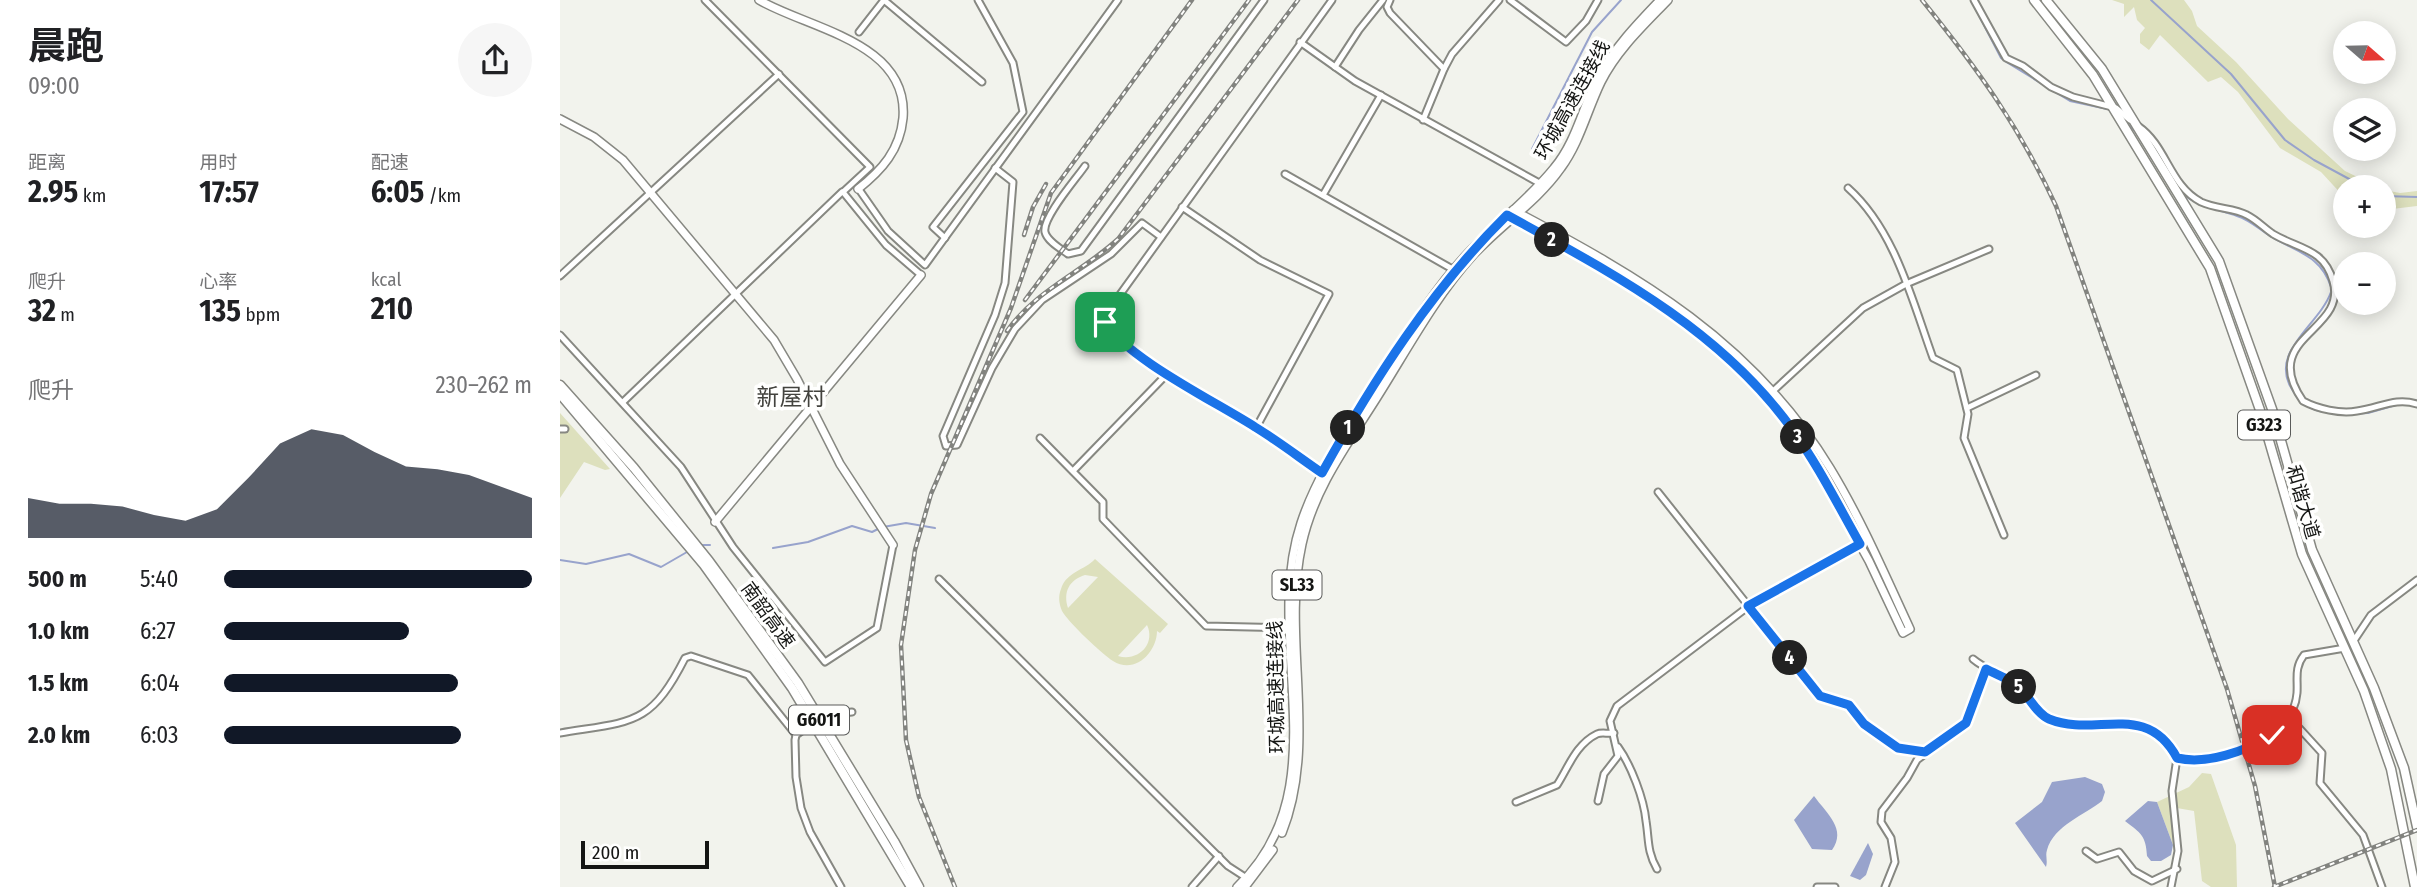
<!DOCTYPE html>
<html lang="zh">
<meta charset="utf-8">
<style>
:root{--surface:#fff;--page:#f6f6f6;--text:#202124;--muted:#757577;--accent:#111827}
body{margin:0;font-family:"Fira Sans Condensed","Noto Sans SC",sans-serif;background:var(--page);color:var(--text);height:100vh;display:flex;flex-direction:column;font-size:26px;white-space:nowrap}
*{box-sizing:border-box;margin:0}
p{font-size:23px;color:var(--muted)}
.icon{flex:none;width:38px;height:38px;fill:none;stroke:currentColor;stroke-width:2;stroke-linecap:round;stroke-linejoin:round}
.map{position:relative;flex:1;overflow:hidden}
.sheet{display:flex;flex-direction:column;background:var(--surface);width:560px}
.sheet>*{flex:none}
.needle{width:46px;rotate:110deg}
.buttons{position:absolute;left:1773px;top:21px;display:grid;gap:14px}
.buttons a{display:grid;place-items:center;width:63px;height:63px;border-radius:50%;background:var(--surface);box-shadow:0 4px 18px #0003;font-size:35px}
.scale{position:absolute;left:21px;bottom:18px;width:128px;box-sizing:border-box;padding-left:7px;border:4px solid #141513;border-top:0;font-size:19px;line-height:24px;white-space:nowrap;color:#141513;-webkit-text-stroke:5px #fffffe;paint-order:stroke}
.pin{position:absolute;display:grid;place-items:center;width:60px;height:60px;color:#fff;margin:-30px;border-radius:14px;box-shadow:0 4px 10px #0006}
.km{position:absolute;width:35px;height:35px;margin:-18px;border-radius:50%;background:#222;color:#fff;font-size:19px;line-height:35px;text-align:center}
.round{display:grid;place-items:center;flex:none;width:74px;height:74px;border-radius:37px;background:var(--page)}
.headline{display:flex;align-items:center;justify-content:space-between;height:119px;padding:0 28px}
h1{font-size:38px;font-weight:700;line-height:52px}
.figures{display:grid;grid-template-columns:repeat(3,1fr);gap:10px;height:119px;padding:7px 28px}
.figures div{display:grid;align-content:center}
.figures b{font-size:30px;font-weight:700}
.figures small{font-size:19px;font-weight:400}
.figures p{font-size:19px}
.chart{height:196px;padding:14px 28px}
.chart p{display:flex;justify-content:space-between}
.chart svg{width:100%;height:126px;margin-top:7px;fill:var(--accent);opacity:.7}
ul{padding:0 28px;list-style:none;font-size:23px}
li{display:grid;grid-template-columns:112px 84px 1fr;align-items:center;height:52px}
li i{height:18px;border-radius:9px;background:var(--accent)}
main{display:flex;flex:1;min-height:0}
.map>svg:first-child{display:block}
.green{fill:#dde0bd;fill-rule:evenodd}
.water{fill:#98a3cc}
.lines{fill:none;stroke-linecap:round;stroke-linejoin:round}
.stream{stroke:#98a3cc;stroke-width:2}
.minor-casing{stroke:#878882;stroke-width:9}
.major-casing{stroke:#878882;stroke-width:10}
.highway-casing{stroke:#878882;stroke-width:11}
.minor{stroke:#fff;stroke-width:5}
.major{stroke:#fff;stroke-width:7}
.highway{stroke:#fff;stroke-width:8}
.rail-casing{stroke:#82837f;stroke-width:4.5}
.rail{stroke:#fffffe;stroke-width:2;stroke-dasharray:5;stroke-linecap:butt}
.minor-bridge-casing{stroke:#878882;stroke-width:9;stroke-linecap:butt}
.minor-bridge{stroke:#fff;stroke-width:5}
.route-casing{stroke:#fff;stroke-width:14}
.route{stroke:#1a73e8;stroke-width:9}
.labels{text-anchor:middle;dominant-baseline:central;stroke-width:7;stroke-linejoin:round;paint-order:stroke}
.shield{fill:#fffffe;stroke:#5a5b5a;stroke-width:2}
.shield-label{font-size:18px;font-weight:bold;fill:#141513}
.street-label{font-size:19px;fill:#141513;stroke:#fffffe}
.quarter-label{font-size:23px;fill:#43433e;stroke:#fffffe}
</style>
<main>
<section class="sheet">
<div class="headline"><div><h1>晨跑</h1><p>09:00</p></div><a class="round"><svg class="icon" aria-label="share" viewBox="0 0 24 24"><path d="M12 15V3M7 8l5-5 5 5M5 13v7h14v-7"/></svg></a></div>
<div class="figures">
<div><p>距离</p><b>2.95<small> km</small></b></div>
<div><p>用时</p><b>17:57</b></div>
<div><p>配速</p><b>6:05<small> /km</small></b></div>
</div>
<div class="figures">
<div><p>爬升</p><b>32<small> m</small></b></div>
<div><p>心率</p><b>135<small> bpm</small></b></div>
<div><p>kcal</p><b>210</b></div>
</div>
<div class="chart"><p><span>爬升</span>230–262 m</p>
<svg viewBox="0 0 160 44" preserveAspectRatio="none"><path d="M0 44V30L10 32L20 32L30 33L40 36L50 38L60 34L70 23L80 11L90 6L100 8L110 14L120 19L130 20L140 22L150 26L160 30V44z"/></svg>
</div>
<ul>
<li><b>500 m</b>5:40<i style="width:100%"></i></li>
<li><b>1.0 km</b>6:27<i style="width:60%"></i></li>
<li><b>1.5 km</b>6:04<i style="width:76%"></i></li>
<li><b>2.0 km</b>6:03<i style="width:77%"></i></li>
</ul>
</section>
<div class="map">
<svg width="1857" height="887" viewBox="0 0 1857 887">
<rect width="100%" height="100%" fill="#f2f3ed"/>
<g class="green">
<path d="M1552 0H1624L1632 11 1637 26 1676 62 1728 119 1785 171 1818 187H1785V198L1761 172 1720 148 1678 92 1661 77 1648 82 1600 35 1589 50 1580 43V34L1585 28 1577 20 1574 7 1564 17V4Z"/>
<path d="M1824 190 1840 193 1857 191V206L1824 210Z"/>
<path d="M0 413 50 469 45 470 24 462 0 498Z"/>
<path d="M535 559 608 624 600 633 597 631C597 652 575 675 553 661 542 654 508 622 502 611 499 604 498 596 501 589 506 572 525 570 535 559ZM525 575 538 577 508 608C503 592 509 580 525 575ZM587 625C596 644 578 662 558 656Z"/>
<path d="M1642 773 1651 774 1676 845 1677 887H1651L1642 881 1634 811 1611 807 1613 845 1597 802 1629 787Z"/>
</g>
<g class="water">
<path d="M1525 777 1542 784 1545 792 1542 801C1525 815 1494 825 1487 850 1485 856 1488 860 1486 867L1455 823 1482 802 1492 782Z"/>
<path d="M1254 796C1267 814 1287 829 1272 850L1252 849 1234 820Z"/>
<path d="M1588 801 1597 802 1613 845 1611 855 1601 861H1591L1587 856C1586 836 1581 833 1565 821Z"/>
<path d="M1308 843 1313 854 1306 875 1300 880 1290 876Z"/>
</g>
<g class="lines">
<g class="stream">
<path d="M1591 0 1671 74 1725 140 1754 160 1804 187"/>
<path d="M1412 2 1441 58 1448 63 1510 101 1552 110"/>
<path d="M1565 122 1576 132"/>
<path d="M972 149 1032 32 1061 0"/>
<path d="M1621 193C1639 207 1657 209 1677 216 1690 220 1699 229 1710 236 1736 252 1761 255 1771 287"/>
<path d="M1824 196 1857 197"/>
<path d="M1771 292C1759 326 1707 352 1733 391 1743 407 1755 412 1774 413"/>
<path d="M1783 414 1808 413 1836 405"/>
<path d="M323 527 346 523 375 528"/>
<path d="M141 545H150"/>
<path d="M213 548 248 542 292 526 312 532 318 529"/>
<path d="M0 560 26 564 69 554 101 567 127 552"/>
</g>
<defs>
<g id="minor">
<path d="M145 0 310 167 283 192 326 245 361 275"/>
<path d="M830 0 827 7 830 13 884 69 863 120"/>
<path d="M950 0 1006 42 1026 21 1038 0"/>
<path d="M1414 0 1446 58 1463 66 1491 87 1513 97 1556 108 1570 120"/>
<path d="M299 32 324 0 422 82"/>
<path d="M740 42 795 81 981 184"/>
<path d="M775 67 799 30 823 0"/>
<path d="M884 69 892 54 939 0"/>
<path d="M1578 126C1607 146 1609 185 1641 202 1656 209 1674 208 1687 215 1697 220 1704 228 1713 234 1738 249 1764 248 1773 281 1788 332 1698 336 1743 401 1758 409 1780 414 1797 411 1820 408 1835 397 1857 404"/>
<path d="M525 166C516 179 482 218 485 232 487 241 501 249 508 254L521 251 704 0"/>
<path d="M435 168 453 182 445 283 435 315 383 436 386 446 397 445 432 368 455 329 482 300 551 254 582 223 601 237"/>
<path d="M725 174 894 270"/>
<path d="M298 188 328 231 365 265 558 0"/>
<path d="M1288 188C1335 230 1352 300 1373 358L1397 370 1408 414 1404 438 1444 535"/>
<path d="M763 195 821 95"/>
<path d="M622 207 700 260 769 294 696 428"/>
<path d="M385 238 373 227 463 112 453 63 418 0"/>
<path d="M0 276 219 74"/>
<path d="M0 335 121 467 173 547 265 662 317 628 333 545"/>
<path d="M1212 392 1303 308 1346 284 1429 249"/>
<path d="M63 402 282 192"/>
<path d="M1407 408 1476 375"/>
<path d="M0 429H5"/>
<path d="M480 438 543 502V519L646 626 730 628"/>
<path d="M513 471 607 374"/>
<path d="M763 474 696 428 591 363 550 331 545 322 546 314 772 0"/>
<path d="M1098 492 1260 696 1289 705 1304 724 1338 748 1365 752"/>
<path d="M379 579 668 866 685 877"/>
<path d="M1793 642 1811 615 1857 580"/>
<path d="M1413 659C1427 671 1446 675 1459 687 1469 697 1476 713 1489 719 1535 738 1586 700 1617 758 1637 763 1654 757 1674 751"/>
<path d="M263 715 292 712"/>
<path d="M1730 718 1762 753 1760 783 1803 835 1822 887"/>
<path d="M247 727 236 735 235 740 236 777 241 808 250 832 281 887"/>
<path d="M0 733C72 721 90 727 125 658L131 656 188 675 236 735"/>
<path d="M1696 744C1717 733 1735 718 1737 693 1738 679 1734 668 1744 655L1785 648"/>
<path d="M1058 747C1071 765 1084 799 1086 821 1089 839 1087 852 1097 869"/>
<path d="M1038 801 1044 774 1058 756 1050 721 1057 706 1189 606 1300 544"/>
<path d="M956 802 997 785C1008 768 1016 744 1037 734 1041 732 1048 734 1054 733"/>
<path d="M1526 851 1537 859 1559 852 1574 871 1592 881 1617 869"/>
<path d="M632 887 659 856"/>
<path d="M1257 887H1275"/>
<path d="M1325 887 1335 862 1331 838 1321 822 1322 811 1347 778 1357 760 1407 723 1426 669"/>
<path d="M1611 887 1618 851 1612 791 1617 758"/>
</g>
<g id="major">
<path d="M199 0C249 29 349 42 343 118 340 150 322 170 298 189"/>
<path d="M0 119 34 137 63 160 214 340 237 379 280 464 333 545"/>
<path d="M947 215 1053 273 1136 328 1194 385 1231 427 1260 473 1309 561 1343 633 1350 629C1325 575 1301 519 1270 468 1192 341 1080 277 953 210"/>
<path d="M155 522 361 275"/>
<path d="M722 833C759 740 721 639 742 544 754 489 787 445 816 399 847 350 875 297 914 254 942 224 978 201 1001 168 1020 142 1027 111 1041 82 1057 50 1084 25 1108 0"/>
<path d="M677 887C782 787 701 643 741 523 757 475 785 435 811 393 841 345 871 291 911 250 938 222 970 198 994 168 1016 142 1022 108 1038 78 1054 48 1077 24 1100 0"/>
<path d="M685 887 713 850"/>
</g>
<g id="highway">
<path d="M1474 0 1533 75 1650 268 1700 410 1742 554 1804 691 1831 769 1855 887"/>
<path d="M1486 0 1542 69 1659 261 1712 409 1752 550 1814 688 1844 768 1857 827"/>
<path d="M0 385 74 468 149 561 238 683 334 841 359 887"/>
<path d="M0 394 144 565 232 688 351 887"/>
</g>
</defs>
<use href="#minor" class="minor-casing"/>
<use href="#major" class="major-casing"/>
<use href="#highway" class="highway-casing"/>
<use href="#minor" class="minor"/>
<use href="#major" class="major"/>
<use href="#highway" class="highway"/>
<defs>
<g id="rail">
<path d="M1362 0C1417 68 1459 126 1496 206L1667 689 1695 786 1715 887"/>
<path d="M464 235 473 207 486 184"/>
<path d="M465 300 689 0"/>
<path d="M447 331C476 290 522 272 558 239L738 0"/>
<path d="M395 887 359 797 346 740 341 645 355 550 371 494 451 308 491 193 632 0"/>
<path d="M1714 887 1857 830"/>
</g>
</defs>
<use href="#rail" class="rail-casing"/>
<use href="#rail" class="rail"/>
<defs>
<path id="minor-bridge" d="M1674 751 1696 744"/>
</defs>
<use href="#minor-bridge" class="minor-bridge-casing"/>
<use href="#minor-bridge" class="minor-bridge"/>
</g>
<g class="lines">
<defs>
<path id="route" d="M545 322C566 358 658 403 695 427 718 441 740 458 762 473 813 381 872 289 947 215 1052 273 1160 329 1232 429 1258 465 1278 505 1300 544L1188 606 1260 696 1289 705 1304 724 1338 748 1365 752 1406 723 1426 669C1437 675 1451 679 1460 688 1469 697 1477 714 1489 719 1535 738 1586 700 1617 758 1647 765 1686 751 1712 735"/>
</defs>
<use href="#route" class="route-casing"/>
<use href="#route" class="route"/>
</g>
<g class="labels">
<g class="shield">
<rect x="1678" y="410.5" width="52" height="29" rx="5"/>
<rect x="712.5" y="570.5" width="49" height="29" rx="5"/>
<rect x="229" y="705.5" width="60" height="29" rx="5"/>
</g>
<g class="shield-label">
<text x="1704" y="425">G323</text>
<text x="737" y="585">SL33</text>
<text x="259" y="720">G6011</text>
</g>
<g class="street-label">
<text transform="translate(1012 100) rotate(-61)">环城高速连接线</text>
<text transform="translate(1743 502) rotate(74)">和谐大道</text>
<text transform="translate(208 615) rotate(54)">南韶高速</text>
<text transform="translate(716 687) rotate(-91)">环城高速连接线</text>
</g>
<g class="quarter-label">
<text x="231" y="397">新屋村</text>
</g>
</g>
</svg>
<div class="buttons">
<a><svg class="needle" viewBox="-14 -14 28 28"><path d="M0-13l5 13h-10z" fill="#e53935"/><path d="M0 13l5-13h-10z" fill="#757577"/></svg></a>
<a><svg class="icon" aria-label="layers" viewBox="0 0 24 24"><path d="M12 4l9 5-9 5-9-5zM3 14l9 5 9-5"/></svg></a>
<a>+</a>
<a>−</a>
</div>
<div class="scale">200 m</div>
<div class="pin" style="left:545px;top:322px;background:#1e9e55"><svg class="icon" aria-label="arrive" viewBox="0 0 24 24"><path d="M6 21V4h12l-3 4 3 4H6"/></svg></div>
<div class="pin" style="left:1712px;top:735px;background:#d93025"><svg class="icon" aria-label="check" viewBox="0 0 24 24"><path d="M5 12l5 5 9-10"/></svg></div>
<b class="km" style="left:788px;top:428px">1</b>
<b class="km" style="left:992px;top:240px">2</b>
<b class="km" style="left:1238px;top:437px">3</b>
<b class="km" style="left:1230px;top:658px">4</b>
<b class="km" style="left:1459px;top:687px">5</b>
</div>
</main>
